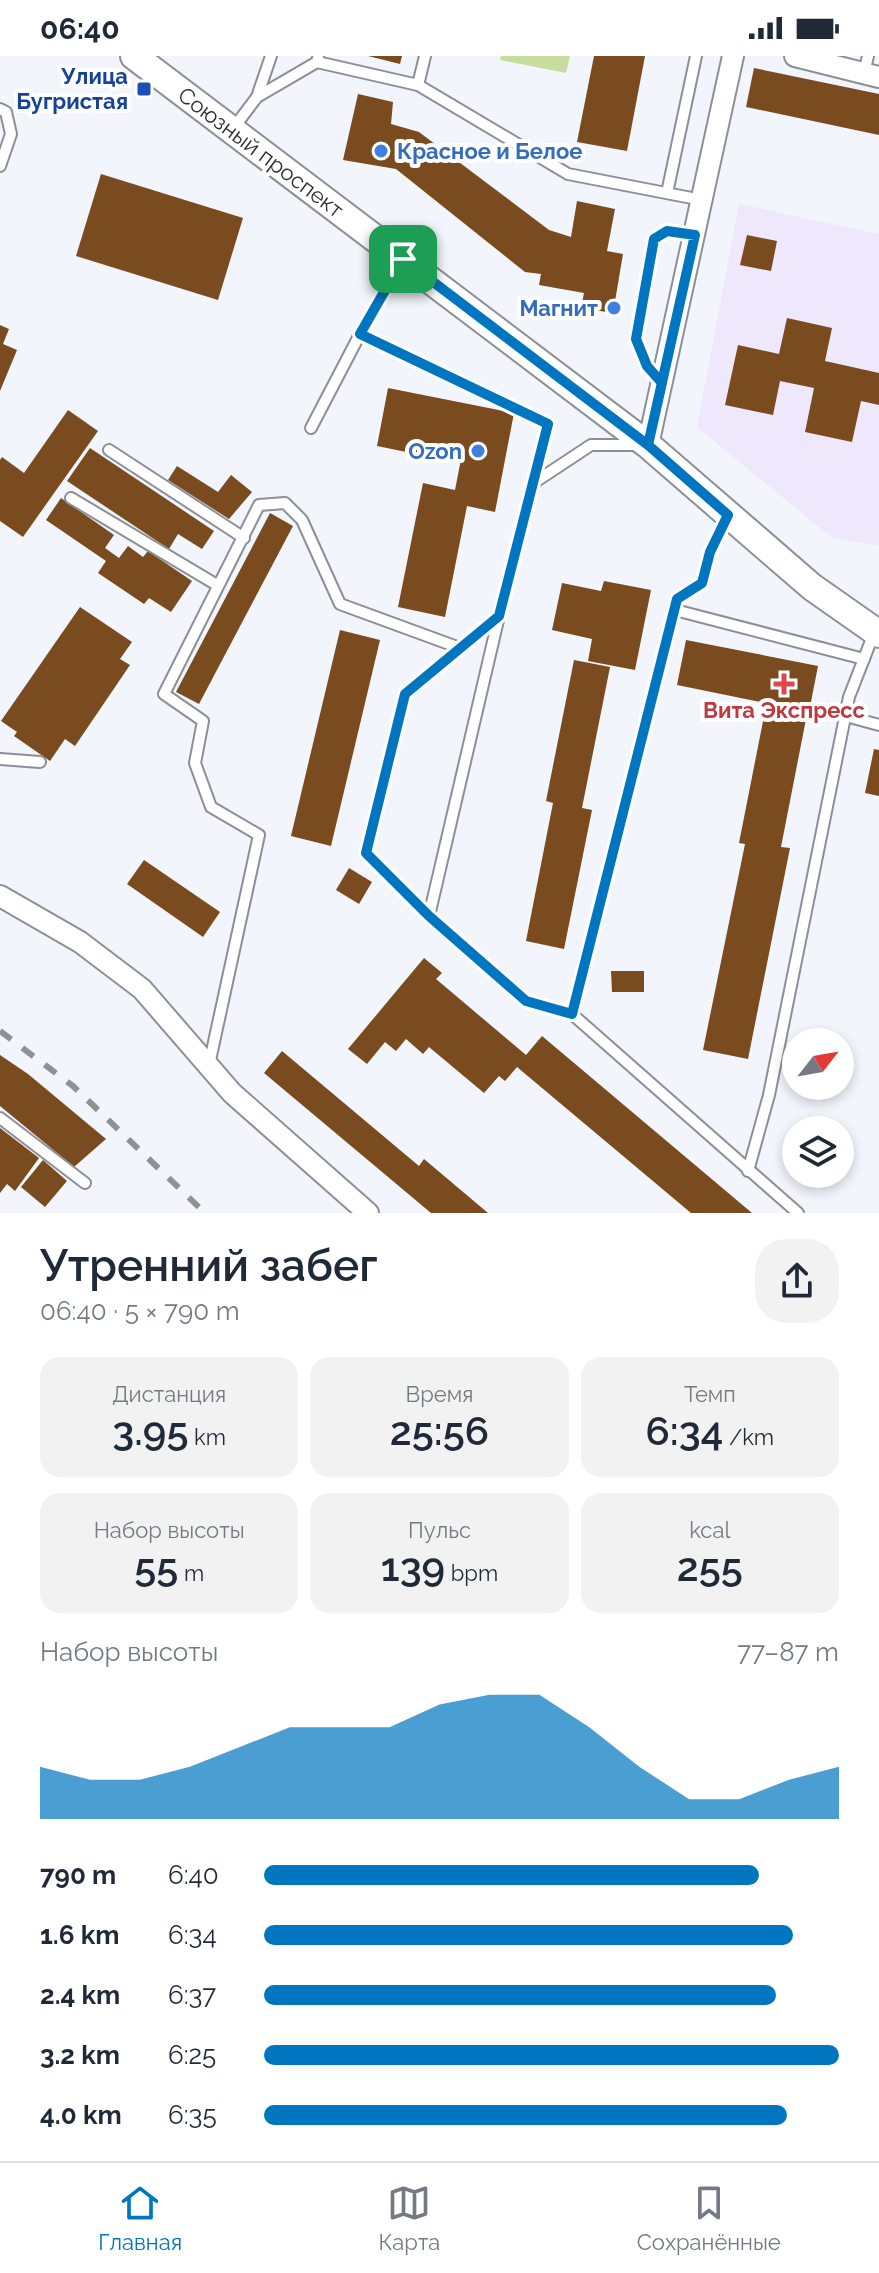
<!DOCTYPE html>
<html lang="ru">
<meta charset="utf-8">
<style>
:root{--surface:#fff;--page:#f2f2f3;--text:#1f2937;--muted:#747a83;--line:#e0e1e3;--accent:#0076c0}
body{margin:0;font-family:Raleway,sans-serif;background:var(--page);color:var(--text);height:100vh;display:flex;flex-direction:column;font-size:30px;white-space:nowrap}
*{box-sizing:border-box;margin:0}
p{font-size:26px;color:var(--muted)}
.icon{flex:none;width:44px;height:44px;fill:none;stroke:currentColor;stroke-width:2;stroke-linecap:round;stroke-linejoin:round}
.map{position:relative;height:1157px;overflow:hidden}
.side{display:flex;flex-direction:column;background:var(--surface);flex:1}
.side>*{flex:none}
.needle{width:52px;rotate:59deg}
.tools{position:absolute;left:782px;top:972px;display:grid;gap:16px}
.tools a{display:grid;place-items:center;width:72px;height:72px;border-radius:50%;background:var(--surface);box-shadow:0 4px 12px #0003;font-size:40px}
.pin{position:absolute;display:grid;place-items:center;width:68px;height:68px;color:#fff;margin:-34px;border-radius:16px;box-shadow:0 4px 12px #0006}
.round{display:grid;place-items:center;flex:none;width:84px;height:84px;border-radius:32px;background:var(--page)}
.summary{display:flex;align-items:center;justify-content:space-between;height:136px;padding:0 40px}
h1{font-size:44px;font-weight:600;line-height:60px}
.metrics{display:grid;grid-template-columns:repeat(3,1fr);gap:12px;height:136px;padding:8px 40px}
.metrics div{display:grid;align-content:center;border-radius:20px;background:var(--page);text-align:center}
.metrics b{font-size:40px;font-weight:600}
.metrics small{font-size:22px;font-weight:400}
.metrics p{font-size:22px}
.chart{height:224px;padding:16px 40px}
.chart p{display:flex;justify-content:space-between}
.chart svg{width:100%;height:144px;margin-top:8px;fill:var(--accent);opacity:.7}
ul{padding:0 40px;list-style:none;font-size:26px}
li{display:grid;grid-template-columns:128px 96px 1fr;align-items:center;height:60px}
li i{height:20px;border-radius:10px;background:var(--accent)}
.status{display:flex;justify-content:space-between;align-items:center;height:56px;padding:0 40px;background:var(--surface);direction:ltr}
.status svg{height:22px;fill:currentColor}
.dock{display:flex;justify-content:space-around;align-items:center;height:112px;border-top:2px solid var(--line);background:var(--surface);font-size:22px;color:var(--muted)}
.dock a{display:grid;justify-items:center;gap:4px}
.dock .selected{color:var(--accent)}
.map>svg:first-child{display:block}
.education{fill:#efe7fc}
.green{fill:#c6dd9e}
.building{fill:#794b1e}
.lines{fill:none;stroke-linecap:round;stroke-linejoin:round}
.service-casing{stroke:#8d8f96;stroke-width:14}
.minor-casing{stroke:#8d8f96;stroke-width:24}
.tertiary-casing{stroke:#8d8f96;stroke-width:30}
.service{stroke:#fff;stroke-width:10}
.minor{stroke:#fff;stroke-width:20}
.tertiary{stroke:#fff;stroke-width:26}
.rail{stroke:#8e9195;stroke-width:6;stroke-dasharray:14 14;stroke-linecap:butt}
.route-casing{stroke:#fff;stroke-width:16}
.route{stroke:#0076c0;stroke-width:10}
.transit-dot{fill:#1a4fb4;stroke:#fff;stroke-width:3}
.shop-dot{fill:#3f7fe0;stroke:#fff;stroke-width:3}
.health-dot{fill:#e0444e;stroke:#fff;stroke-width:3}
.labels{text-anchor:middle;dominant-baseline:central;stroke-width:8;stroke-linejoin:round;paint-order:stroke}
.transit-label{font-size:22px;font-weight:bold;fill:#164399;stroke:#fff;text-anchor:end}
.shop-label{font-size:22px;font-weight:bold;fill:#366cbe;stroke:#fff;text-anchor:end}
.street-label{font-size:22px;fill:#2d2f31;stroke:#fff}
.health-label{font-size:22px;font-weight:bold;fill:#be3a42;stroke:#fff}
</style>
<div class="status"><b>06:40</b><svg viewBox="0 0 49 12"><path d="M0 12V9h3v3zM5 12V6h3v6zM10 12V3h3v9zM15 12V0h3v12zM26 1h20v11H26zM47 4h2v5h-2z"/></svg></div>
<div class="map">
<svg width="879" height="1157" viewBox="0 0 879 1157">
<rect width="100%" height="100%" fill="#f2f5fc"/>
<path class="education" d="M739 148 879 178V490L831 481 697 371Z"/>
<path class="green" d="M501 0H570L566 17 500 4Z"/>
<g class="building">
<path d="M368 0H402L400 8Z"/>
<path d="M594 0H645L627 95 577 86Z"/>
<path d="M754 12 879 38V79L746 51Z"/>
<path d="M358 38 393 46 391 68 419 76 549 174 571 181 577 145 615 153 607 195 623 198 613 257 581 252 584 237 539 229 541 218 525 216 396 113 343 104Z"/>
<path d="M101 118 243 162 218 244 76 200Z"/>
<path d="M747 179 777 185 771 215 740 209Z"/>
<path d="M787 262 832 272 825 305 879 317V349L861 345 852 386 805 376 814 332 780 325 773 359 725 349 738 289 779 298Z"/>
<path d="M0 269 9 273 3 288 17 294 0 335Z"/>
<path d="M388 332 514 357 495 456 467 450 445 561 398 551 423 427 455 434 463 393 434 387 431 401 377 390Z"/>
<path d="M68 354 98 375 23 481 0 465V404L2 401 24 417Z"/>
<path d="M90 392 214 475 202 493 178 478 169 493 67 425Z"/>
<path d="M177 410 218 436 231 419 252 436 229 463 168 424Z"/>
<path d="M61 442 114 479 105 492 119 502 128 490 143 501 148 495 192 525 171 556 149 542 144 548 98 517 106 505 46 464Z"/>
<path d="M270 457 293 470 199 648 176 636Z"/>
<path d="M604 525 651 534 635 614 588 605 592 583 552 574 562 527 601 535Z"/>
<path d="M80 551 132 586 120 603 130 609 75 690 65 683 50 705 14 680 17 676 1 665Z"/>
<path d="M340 574 380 584 331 790 291 780Z"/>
<path d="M686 584 818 610 809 656 677 629Z"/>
<path d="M574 604 610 611 582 752 592 754 564 893 526 885 553 747 546 745Z"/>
<path d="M766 650 807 658 781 791 790 792 748 1003 703 994 745 788 739 787Z"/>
<path d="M874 693 879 694V740L865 737Z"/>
<path d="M144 804 220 856 203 881 127 828Z"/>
<path d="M349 812 372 826 359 848 336 834Z"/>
<path d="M424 902 442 917 436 923 526 999 542 980 752 1157H691L517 1011 505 1025 499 1020 484 1037 429 991 423 998 406 983 396 995 385 986 367 1008 348 993Z"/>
<path d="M611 915H644V936H612Z"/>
<path d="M282 995 419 1110 424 1103 488 1157H431L264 1017Z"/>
<path d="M0 999 28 1018 106 1083 74 1111 0 1050Z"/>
<path d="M0 1072 39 1102 15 1135 7 1128 0 1137Z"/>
<path d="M43 1104 67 1125 45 1151 21 1131Z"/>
</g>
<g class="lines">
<defs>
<g id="service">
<path d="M317 6 418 29 568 118 702 144"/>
<path d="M864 17 868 0"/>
<path d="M418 29 425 0"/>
<path d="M257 41 271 0"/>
<path d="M0 53 6 56 11 78 0 110"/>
<path d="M232 74 257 41 317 6 318 2"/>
<path d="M667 137 696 0"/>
<path d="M402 205 360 278 548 368 499 560 429 860 526 945 572 958 798 1157"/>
<path d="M662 327 647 310 636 283 654 183 667 175 695 179"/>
<path d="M311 372 360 278"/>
<path d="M109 394 244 482"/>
<path d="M535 426 591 389H638"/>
<path d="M71 442 217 529"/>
<path d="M675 554 864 603"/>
<path d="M846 660 879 669"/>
<path d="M0 703 40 706"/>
<path d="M429 860 366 797 405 638 499 560"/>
<path d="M572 958 677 543 702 527 710 496 728 460"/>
<path d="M209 1009 259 779 211 751 195 707 203 665 164 638 259 449 285 447 302 464 340 548 460 592"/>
<path d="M0 1062 85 1127"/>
<path d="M748 1115 769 1039 849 641 874 577"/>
</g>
<g id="minor">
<path d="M795 0 879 21"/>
<path d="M648 389 733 0"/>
<path d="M0 840 80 886 142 933 232 1037 368 1157"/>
</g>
<path id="tertiary" d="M134 0 648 389 812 531 879 578"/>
</defs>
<use href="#service" class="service-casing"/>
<use href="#minor" class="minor-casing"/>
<use href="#tertiary" class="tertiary-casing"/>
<use href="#service" class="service"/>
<use href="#minor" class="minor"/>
<use href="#tertiary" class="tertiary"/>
<path class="rail" d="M0 975 73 1030 205 1157"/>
</g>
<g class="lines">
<defs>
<path id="route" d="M403 203 360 278 548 368 499 560 405 638 366 797 429 860 526 945 572 958 677 543 702 527 710 496 728 459 648 389 695 179 667 175 654 183 636 283 647 310 662 327 648 389 403 203"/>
</defs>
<use href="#route" class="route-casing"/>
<use href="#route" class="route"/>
</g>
<rect class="transit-dot" x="136" y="25" width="16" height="16" rx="4"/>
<g class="shop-dot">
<circle cx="381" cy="95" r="8"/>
<circle cx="614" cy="252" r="8"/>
<circle cx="478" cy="395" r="8"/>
</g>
<path class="health-dot" d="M780 616h8v8h8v8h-8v8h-8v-8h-8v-8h8z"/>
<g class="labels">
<g class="transit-label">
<text x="128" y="20">Улица<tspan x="128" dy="25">Бугристая</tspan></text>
</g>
<g class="shop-label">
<text x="397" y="95" text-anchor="start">Красное и Белое</text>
<text x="598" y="252">Магнит</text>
<text x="462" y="395">Ozon</text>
</g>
<g class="street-label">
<text transform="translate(261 96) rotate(37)">Союзный проспект</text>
</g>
<g class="health-label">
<text x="784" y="654">Вита Экспресс</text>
</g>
</g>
</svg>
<div class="tools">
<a><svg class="needle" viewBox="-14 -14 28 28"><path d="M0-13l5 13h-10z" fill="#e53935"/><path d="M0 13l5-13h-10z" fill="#747a83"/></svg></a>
<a><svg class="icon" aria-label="layers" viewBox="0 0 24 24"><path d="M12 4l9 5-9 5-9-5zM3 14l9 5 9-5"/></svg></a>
</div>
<div class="pin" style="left:403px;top:203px;background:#1e9e55"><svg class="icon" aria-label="arrive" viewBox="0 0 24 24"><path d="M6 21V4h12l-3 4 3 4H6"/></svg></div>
</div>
<section class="side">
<div class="summary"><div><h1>Утренний забег</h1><p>06:40 · 5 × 790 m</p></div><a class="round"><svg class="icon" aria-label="share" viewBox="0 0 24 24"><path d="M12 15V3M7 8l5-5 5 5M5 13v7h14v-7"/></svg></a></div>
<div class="metrics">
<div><p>Дистанция</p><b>3.95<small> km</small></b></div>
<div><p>Время</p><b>25:56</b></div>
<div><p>Темп</p><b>6:34<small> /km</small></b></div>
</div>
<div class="metrics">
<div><p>Набор высоты</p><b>55<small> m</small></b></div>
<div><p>Пульс</p><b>139<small> bpm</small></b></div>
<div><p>kcal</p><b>255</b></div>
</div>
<div class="chart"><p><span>Набор высоты</span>77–87 m</p>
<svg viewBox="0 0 160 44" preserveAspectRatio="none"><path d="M0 44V28L10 32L20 32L30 28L40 22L50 16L60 16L70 16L80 9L90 6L100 6L110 16L120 28L130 38L140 38L150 32L160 28V44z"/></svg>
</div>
<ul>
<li><b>790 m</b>6:40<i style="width:86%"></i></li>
<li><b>1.6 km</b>6:34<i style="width:92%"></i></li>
<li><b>2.4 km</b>6:37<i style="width:89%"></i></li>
<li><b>3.2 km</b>6:25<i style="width:100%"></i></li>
<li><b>4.0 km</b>6:35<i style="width:91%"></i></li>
</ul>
</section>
<nav class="dock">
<a class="selected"><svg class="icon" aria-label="home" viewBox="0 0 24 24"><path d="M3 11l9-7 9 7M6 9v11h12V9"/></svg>Главная</a>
<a><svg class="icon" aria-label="map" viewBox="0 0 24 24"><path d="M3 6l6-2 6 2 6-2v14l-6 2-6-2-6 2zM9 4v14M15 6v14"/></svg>Карта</a>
<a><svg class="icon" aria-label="saved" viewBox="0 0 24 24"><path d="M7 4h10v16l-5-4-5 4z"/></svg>Сохранённые</a>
</nav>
